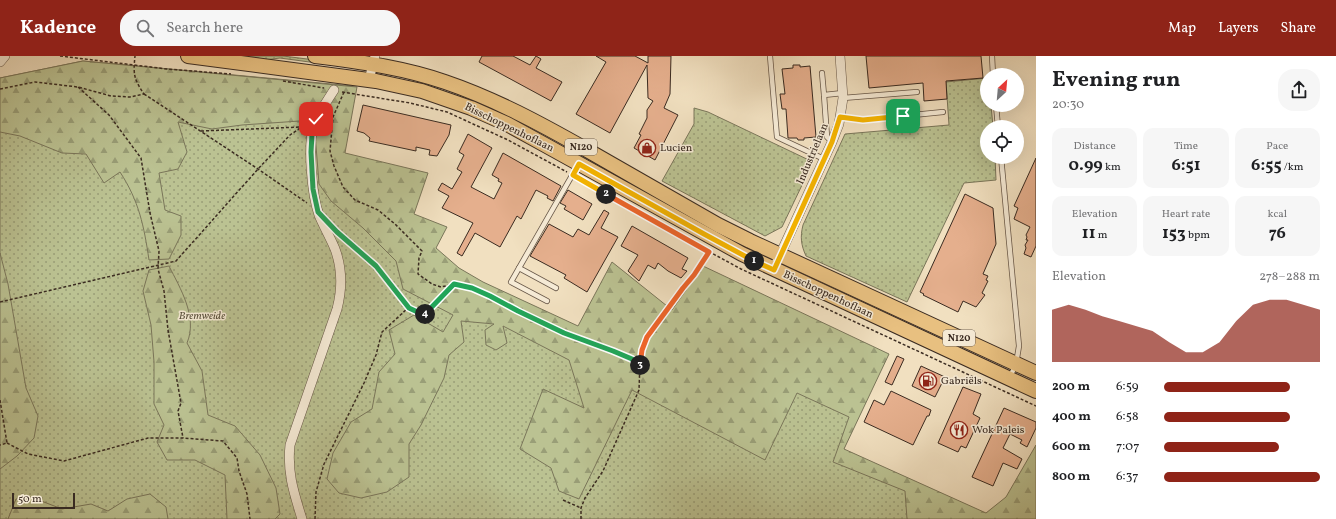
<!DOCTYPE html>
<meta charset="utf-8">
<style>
:root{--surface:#fff;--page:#f6f6f6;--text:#202124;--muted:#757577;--accent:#8f2418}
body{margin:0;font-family:Vollkorn,serif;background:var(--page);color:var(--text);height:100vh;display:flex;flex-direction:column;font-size:15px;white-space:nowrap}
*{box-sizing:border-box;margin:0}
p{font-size:13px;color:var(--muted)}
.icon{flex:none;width:22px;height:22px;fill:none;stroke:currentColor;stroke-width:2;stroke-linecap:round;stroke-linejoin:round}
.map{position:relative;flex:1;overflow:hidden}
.details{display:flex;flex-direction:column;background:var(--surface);width:300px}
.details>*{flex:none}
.needle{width:26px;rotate:26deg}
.buttons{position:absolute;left:980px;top:12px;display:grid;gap:8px}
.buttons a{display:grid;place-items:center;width:44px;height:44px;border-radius:50%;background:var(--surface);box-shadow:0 4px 16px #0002;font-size:20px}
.scale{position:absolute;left:12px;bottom:10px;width:63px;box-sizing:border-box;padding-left:4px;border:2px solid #3a2b21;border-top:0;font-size:11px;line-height:14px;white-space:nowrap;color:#3a2b21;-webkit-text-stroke:3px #f6ebd6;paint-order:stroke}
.pin{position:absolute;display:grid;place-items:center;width:34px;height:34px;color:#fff;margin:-17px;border-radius:8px;box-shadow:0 2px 6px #0006}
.km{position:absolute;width:20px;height:20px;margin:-10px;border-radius:50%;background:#222;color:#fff;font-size:11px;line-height:20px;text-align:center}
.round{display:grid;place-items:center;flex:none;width:42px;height:42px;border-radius:16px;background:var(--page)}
.head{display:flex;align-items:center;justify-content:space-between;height:68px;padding:0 16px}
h1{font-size:22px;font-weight:700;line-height:30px}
.metrics{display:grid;grid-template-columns:repeat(3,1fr);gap:6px;height:68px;padding:4px 16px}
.metrics div{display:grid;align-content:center;border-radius:10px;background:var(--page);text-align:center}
.metrics b{font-size:17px;font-weight:700}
.metrics small{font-size:11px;font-weight:400}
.metrics p{font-size:11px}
.chart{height:112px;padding:8px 16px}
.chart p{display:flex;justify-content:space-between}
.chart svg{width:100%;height:72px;margin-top:4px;fill:var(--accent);opacity:.7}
ul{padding:0 16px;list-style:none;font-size:13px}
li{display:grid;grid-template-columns:64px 48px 1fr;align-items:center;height:30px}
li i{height:10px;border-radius:5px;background:var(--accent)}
header{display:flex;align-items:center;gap:24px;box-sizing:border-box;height:56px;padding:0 20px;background:var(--accent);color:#fff}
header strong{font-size:19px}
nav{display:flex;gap:22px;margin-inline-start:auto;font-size:14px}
.search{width:280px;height:36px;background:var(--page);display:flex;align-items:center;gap:10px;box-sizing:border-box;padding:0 14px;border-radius:16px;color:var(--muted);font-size:15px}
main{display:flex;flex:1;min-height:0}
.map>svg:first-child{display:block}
.grass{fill:url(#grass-dots);stroke:#7a765a}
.forest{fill:url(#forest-firs);stroke:#7a765a}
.building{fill:#e5af8d;stroke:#3a2b21}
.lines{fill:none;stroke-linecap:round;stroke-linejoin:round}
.lane-casing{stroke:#685849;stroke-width:6}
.street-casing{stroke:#685849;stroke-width:10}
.primary-casing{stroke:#3a2b21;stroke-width:16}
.path{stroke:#3a2b21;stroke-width:1.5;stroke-dasharray:3 2;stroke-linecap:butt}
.lane{stroke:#f6ebd6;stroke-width:4.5}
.street{stroke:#f6ebd6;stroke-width:9}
.primary{stroke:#e8c080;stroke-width:14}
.split-1-casing{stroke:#fff;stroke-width:8}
.split-2-casing{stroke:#fff;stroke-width:8}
.split-3-casing{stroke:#fff;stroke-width:8}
.split-4-casing{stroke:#fff;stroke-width:8}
.split-5-casing{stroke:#fff;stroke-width:8}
.split-1{stroke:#f5b400;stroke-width:5}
.split-2{stroke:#f5b400;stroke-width:5}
.split-3{stroke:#f0652b;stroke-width:5}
.split-4{stroke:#22a559;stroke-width:5}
.split-5{stroke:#22a559;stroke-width:5}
.labels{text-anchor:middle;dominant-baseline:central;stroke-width:3;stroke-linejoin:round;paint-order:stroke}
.shield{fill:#f6ebd6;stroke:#726557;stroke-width:1}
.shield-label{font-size:10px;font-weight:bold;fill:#3a2b21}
.street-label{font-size:11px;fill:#3a2b21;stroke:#f6ebd6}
.poi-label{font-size:11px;fill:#3a2b21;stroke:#f6ebd6;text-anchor:start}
.park-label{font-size:11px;font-style:italic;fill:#5a513d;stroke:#f6ebd6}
</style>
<header>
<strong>Kadence</strong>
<div class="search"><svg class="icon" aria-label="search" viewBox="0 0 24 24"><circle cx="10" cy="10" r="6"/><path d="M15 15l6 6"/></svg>Search here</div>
<nav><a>Map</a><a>Layers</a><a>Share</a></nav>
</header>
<main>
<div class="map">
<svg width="1036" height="463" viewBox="0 0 1036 463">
<defs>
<pattern id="grass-dots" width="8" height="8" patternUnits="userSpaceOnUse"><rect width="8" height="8" fill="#bbc292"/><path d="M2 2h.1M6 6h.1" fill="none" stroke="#999e77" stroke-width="1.8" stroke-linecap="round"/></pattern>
<pattern id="forest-firs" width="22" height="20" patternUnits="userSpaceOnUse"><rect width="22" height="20" fill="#bbc292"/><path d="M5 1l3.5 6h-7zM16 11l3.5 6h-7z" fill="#999e77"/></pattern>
</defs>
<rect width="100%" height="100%" fill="#f1e0c0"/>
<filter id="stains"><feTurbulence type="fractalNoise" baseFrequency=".005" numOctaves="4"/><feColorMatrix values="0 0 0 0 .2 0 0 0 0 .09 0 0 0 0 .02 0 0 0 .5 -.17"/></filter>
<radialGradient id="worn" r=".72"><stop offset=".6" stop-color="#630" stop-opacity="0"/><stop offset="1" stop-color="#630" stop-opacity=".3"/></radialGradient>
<g class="grass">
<path d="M227 0H283L339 7V10L280 2 265 4Z"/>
<path d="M83 5 353 30 336 108 433 203 643 312 886 300 843 394 985 463H0V22Z"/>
<path d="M987 22V49H991L993 71H987V101H995L996 124 964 127 907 246 806 200C801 189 800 181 803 169L845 78 949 69 946 26Z"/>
<path d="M694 52 708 56 813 106 782 171 765 180 662 125 694 68Z"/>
</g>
<g class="forest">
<path d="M83 5 357 31 345 97 428 117 414 158 447 171 436 192 459 212 483 226 578 270 612 206 672 254 703 210 889 298 844 393 986 457 1006 441 1036 389V463H907L905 435 833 406 849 361 797 337 765 404 632 334 579 443 559 435 551 412 520 393 543 333 584 352 569 304 503 270 507 287 496 294 486 289 485 274 494 268 461 265 464 286 449 299 444 322 421 369 409 388V421L387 436 361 442 339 437 327 423 333 397 351 366 372 353 379 316 395 298 389 274 414 259 443 276 453 259 403 233 396 205 363 172 331 145 319 128 314 64 242 69 212 73 178 66 187 96 178 113 159 117 165 154 181 160V179L169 203 149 204C144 170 139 145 120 116L104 127 86 98 62 97 20 80 0 76V22Z"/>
<path d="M0 197 8 228 26 332 38 360 34 382 17 400 0 413Z"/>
<path d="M169 210C180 232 198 261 187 287L202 315 208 359 235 370 260 399 276 432 280 458 275 463H227L225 419 195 404H167L157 386 164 369 154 348V306L151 269 143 235 149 214Z"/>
<path d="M150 438 166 451 168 463H8L16 443 31 441 62 453 91 448 108 455 127 443Z"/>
</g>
<g class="building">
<path d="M482 0H513L530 9 536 0 541 3 536 12 562 26 551 45 479 6Z"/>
<path d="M596 0H635L648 7V0H671L670 38 664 52 678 59 655 104 634 92 641 79 639 78 647 62V54L653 45 648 42 647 9 610 77 576 58 606 6Z"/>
<path d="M866 0H981L983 22 946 25 947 43 924 45 923 27 869 32Z"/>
<path d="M793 9H800V11L810 10 816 81 804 82V84H798L797 82H788L786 53H782L780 38H785L782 13 793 12Z"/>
<path d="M363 49 451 69 449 79 437 100 429 99 430 94 416 91V95L369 85 370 82 364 77 357 75Z"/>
<path d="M468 78 492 92 471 131 494 143 502 127 498 125 499 123 492 119 503 97 561 130 553 145 547 142 548 140 536 134 521 163 517 160 500 191 475 177 462 200 457 197 473 167 442 152 449 140 438 134 442 127 452 133 462 116 457 113 464 99 459 96Z"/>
<path d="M1036 102V190L1031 201 1024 198 1026 192 1025 189 1028 184H1026L1027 181 1026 179 1030 171 1014 163 1018 152 1014 150Z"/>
<path d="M568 134 592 148 583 164 564 153 566 150 560 147Z"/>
<path d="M965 138 993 152 996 188 983 218 988 220 986 224 988 225 982 237 985 239 976 251 963 245 958 256 923 239 924 238 920 236Z"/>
<path d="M604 154 609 157 601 172 618 181 587 236 564 222 566 219 530 200 549 168 573 181 578 173 589 179Z"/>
<path d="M632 170 688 202 682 213 687 215 681 222 668 215 658 207 655 213 648 209 639 225 628 215 638 199 621 190Z"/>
<path d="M897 300 904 303 892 329 885 326Z"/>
<path d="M921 310 945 321 935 341 912 330Z"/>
<path d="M963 331 981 338 973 358 980 362 966 392 961 390 958 396 938 387Z"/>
<path d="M891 335 931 354 929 360H927L913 389 864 366 874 344 884 349Z"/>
<path d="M1004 352 1036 366V372L1027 391 1020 387 1022 384 1010 378 1003 392 1022 403 1017 413 1003 407 993 430 972 421Z"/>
</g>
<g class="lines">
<defs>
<g id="lane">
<path d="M770 0 777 81 824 103"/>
<path d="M992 0 993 19"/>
<path d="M822 17 824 39 843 37"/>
<path d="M824 39 827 81 832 86"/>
<path d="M843 42 917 36"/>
<path d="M996 49 998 71"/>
<path d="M840 61 863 64 943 56"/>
<path d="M1001 101 1019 290 1016 308 1010 321"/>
<path d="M519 212 511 226 547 245"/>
<path d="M556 232 519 212 578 109"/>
</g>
<g id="street">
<path d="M0 6 5 0"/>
<path d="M369 24 375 0"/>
<path d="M773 214 832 86 839 68 843 42 840 0"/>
<path d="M302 463C294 437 287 417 290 389L337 253C342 234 342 212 335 193 330 181 324 171 319 159 312 139 307 89 314 69 319 56 327 45 334 34"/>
</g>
<g id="primary">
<path d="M188 0 376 25 422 35 471 52 507 68 547 90 742 198 1036 335"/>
<path d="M315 0C359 6 402 11 445 26 495 43 541 68 587 94 631 119 675 144 718 169L750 185 1036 317"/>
</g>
</defs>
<use href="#lane" class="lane-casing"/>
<use href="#street" class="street-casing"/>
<use href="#primary" class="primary-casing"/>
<g class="path">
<path d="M60 0 167 13 231 18"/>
<path d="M283 25 324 32"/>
<path d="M78 31 109 59 141 102 150 157 159 195 158 213 164 235 168 274 181 347 178 355 183 382"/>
<path d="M0 33 35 26 78 31 111 40 130 41 144 38C134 23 133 19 135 0"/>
<path d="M342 36 410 47 447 56 508 84 567 116"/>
<path d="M344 36 333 61 330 95 334 110 343 131 355 144 378 154 395 168 422 195 419 202 418 218 432 228 441 231 454 228 471 233 489 240 518 255 564 277 613 295 632 303 640 313"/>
<path d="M144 38 258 113 307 147"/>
<path d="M201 75 301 71"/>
<path d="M578 122 660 169 741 213 1036 350"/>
<path d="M0 246 176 205 258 113 290 79 306 68"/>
<path d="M409 251 431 263"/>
<path d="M424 259 454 228"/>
<path d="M0 344 7 387 0 389"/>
<path d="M7 387 28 398 64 405 148 382H183L223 385 237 402 239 415 247 438 250 463"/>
<path d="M563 444 581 452"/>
<path d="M315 463 316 436 324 408 364 327 376 299 382 276 409 251 376 210 338 178"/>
<path d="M581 463V452L585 442 603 415 639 334 640 306 647 281 683 232 694 219 709 196"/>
</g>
<use href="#lane" class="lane"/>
<use href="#street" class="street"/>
<use href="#primary" class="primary"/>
</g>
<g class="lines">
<defs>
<path id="split-1" d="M754 205 774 214 832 86 840 61 863 64 903 60"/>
<path id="split-2" d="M606 138 573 119 579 108 704 178 754 205"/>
<path id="split-3" d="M606 138 709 196 694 219 683 232 647 281 642 294 640 309"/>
<path id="split-4" d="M425 258 454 228 472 232 490 240 518 255 564 277 613 295 632 303 640 312V309"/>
<path id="split-5" d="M316 63 312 78 311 96 313 133 318 156 337 176 376 210 409 252 424 259 425 258"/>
</defs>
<use href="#split-1" class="split-1-casing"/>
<use href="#split-2" class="split-2-casing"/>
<use href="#split-3" class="split-3-casing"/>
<use href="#split-4" class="split-4-casing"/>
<use href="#split-5" class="split-5-casing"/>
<use href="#split-1" class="split-1"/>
<use href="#split-2" class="split-2"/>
<use href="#split-3" class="split-3"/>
<use href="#split-4" class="split-4"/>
<use href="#split-5" class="split-5"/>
</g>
<defs>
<symbol id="shop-ring" viewBox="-11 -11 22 22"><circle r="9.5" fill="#f6ebd6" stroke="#8f2418" stroke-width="1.5"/><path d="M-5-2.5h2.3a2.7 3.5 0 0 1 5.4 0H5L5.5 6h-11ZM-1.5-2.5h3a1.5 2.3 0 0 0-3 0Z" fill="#8f2418"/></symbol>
<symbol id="fuel-ring" viewBox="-11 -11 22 22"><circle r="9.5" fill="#f6ebd6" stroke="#8f2418" stroke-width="1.5"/><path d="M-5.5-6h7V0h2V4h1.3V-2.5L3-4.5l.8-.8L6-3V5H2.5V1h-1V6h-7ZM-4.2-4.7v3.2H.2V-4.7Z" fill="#8f2418"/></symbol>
<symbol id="restaurant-ring" viewBox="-11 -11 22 22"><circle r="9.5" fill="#f6ebd6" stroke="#8f2418" stroke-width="1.5"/><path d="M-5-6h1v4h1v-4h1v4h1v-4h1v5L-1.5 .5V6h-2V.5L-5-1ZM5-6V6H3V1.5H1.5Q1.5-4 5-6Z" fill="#8f2418"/></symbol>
</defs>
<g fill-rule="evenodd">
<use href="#shop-ring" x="637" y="82" width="20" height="20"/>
<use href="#fuel-ring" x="918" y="315" width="20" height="20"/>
<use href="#restaurant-ring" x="949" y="364" width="20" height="20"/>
</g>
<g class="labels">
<g class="shield">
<rect x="565" y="83" width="32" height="16" rx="3"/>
<rect x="943" y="274" width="32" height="16" rx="3"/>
</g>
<g class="shield-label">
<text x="581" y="91">N120</text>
<text x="959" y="282">N120</text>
</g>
<g class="street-label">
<text transform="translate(509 72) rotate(26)">Bisschoppenhoflaan</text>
<text transform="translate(813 98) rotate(-67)">Industrielaan</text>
<text transform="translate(828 239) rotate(25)">Bisschoppenhoflaan</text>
</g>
<g class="poi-label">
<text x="660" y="92">Lucien</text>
<text x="941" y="325">Gabriëls</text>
<text x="972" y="374">Wok Paleis</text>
</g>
<g class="park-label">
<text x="202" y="260">Bremweide</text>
</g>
</g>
<rect width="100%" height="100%" filter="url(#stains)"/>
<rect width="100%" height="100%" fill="url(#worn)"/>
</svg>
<div class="buttons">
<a><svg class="needle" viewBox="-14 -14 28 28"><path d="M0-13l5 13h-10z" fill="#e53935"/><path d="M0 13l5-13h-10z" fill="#757577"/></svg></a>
<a><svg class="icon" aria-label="locate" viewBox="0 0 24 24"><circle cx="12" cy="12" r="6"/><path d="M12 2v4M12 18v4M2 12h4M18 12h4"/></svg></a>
</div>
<div class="scale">50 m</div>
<div class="pin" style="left:903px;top:60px;background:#1e9e55"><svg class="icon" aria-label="arrive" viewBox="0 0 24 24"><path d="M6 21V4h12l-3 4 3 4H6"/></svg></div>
<div class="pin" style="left:316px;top:63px;background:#d93025"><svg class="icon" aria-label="check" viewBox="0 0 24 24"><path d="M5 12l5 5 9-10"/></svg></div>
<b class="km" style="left:754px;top:205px">1</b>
<b class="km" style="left:606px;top:138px">2</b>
<b class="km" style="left:640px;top:309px">3</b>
<b class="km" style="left:425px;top:258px">4</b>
</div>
<section class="details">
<div class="head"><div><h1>Evening run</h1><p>20:30</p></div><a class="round"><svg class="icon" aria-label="share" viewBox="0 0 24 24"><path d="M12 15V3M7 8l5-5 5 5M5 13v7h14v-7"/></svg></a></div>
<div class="metrics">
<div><p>Distance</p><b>0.99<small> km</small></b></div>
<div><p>Time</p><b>6:51</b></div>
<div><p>Pace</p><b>6:55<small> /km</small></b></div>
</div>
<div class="metrics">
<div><p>Elevation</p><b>11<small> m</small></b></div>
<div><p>Heart rate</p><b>153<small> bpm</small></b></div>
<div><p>kcal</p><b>76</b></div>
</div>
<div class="chart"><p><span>Elevation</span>278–288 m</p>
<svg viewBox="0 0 160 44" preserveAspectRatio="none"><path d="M0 44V12L10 9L20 12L30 16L40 19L50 22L60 25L70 32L80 38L90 38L100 32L110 19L120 9L130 6L140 6L150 9L160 12V44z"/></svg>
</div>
<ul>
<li><b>200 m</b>6:59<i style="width:81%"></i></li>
<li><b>400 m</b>6:58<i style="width:81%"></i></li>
<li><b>600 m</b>7:07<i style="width:74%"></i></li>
<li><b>800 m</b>6:37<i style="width:100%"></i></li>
</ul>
</section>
</main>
